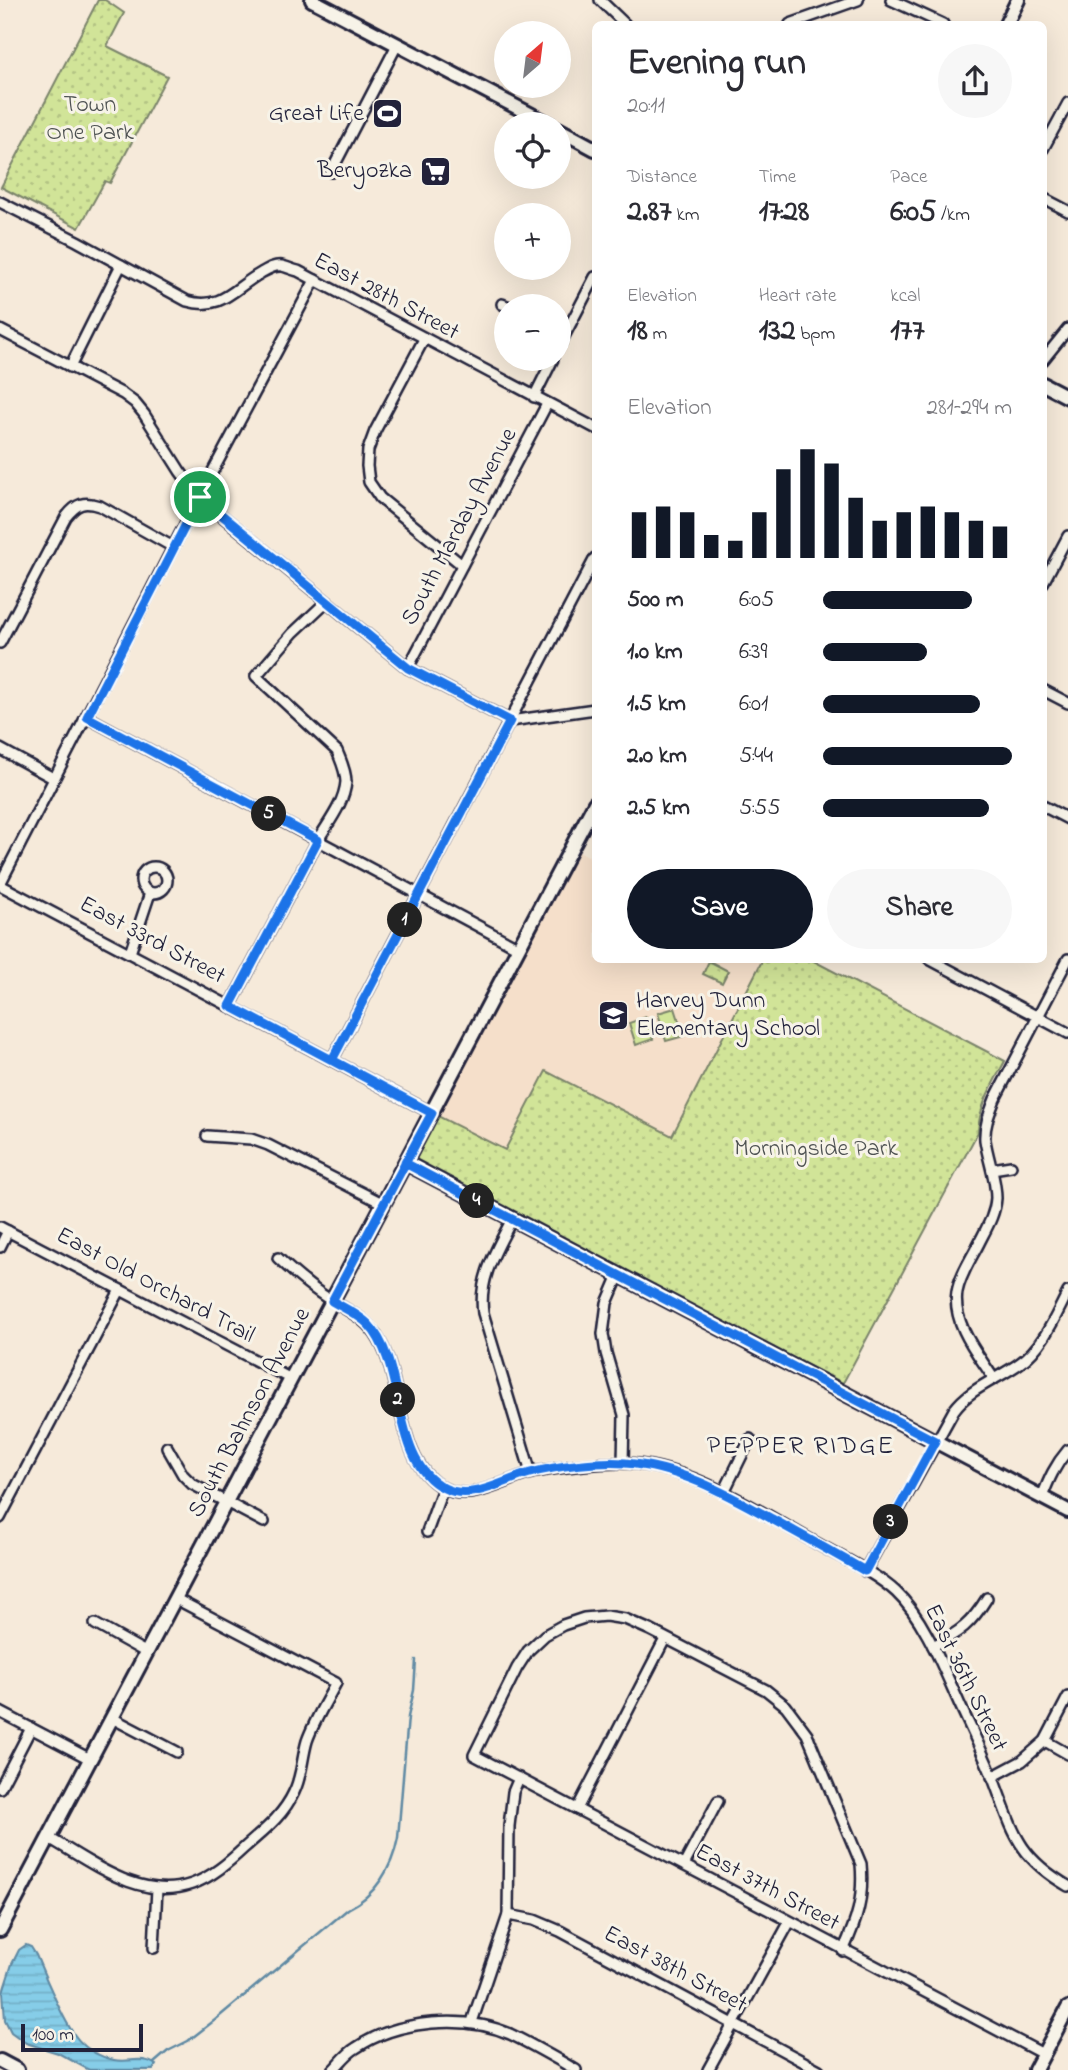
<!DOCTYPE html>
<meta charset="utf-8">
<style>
:root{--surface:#fff;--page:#f7f7f7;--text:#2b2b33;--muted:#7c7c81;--accent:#111827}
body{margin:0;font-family:"Indie Flower",sans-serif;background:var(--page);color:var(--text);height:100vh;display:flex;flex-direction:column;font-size:26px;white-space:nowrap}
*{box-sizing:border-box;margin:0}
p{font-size:23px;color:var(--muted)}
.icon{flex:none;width:38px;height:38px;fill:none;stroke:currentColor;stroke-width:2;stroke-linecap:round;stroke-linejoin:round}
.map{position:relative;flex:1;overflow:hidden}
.drawer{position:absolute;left:592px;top:21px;width:455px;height:942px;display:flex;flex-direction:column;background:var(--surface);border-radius:10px;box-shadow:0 7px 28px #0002}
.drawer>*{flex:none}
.needle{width:46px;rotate:28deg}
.fabs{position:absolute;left:494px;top:21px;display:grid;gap:14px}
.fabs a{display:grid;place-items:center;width:77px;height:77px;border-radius:50%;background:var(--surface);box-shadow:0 7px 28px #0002;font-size:35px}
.scale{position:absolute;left:21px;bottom:18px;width:122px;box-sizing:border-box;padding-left:7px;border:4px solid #22223b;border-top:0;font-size:19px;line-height:24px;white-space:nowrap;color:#22223b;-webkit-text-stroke:5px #f7f3e8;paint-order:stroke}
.pin{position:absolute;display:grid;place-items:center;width:60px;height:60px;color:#fff;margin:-30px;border:4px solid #fff;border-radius:50%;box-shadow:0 2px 7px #0007}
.km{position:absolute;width:35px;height:35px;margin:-18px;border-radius:50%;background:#222;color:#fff;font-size:19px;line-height:35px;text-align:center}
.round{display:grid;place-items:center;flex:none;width:74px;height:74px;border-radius:37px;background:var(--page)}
.headline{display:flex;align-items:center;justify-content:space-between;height:119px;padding:0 35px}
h1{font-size:38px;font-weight:800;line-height:52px}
.stats{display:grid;grid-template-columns:repeat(3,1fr);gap:10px;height:119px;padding:7px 35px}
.stats div{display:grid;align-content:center}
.stats b{font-size:30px;font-weight:800}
.stats small{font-size:19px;font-weight:400}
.stats p{font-size:19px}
.chart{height:196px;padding:14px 35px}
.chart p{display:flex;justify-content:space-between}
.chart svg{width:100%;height:126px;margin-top:7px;stroke:var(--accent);stroke-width:6}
.cta{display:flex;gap:14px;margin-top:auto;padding:14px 35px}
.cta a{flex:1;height:80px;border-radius:42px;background:var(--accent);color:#fff;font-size:28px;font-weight:800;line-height:80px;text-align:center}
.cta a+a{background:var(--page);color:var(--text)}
ul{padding:0 35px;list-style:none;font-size:23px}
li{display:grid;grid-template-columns:112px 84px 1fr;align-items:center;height:52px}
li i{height:18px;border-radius:9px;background:var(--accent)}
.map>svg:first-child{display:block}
.built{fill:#f5dfca}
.green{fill:#d1e498;stroke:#7a836a;stroke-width:2}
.park{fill:url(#park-dots);stroke:#7a836a;stroke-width:2}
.water{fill:url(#water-rules);stroke:#5e89a3;stroke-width:2}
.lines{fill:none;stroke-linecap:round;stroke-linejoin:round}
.stream{stroke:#5e89a3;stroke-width:2.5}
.street-casing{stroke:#22223b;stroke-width:14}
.secondary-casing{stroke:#22223b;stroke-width:18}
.street{stroke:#f7f3e8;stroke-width:9}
.secondary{stroke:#f7f3e8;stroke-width:12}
.route-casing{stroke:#fff;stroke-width:14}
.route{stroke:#1a73e8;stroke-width:9}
.labels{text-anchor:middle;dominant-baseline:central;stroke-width:6;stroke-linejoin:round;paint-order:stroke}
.park-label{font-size:24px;fill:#4e5252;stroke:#f7f3e8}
.poi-label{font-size:24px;fill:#22223b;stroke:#f7f3e8;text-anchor:end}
.street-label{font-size:24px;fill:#22223b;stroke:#f7f3e8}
.neighbourhood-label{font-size:26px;letter-spacing:2px;fill:#22223b;stroke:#f7f3e8}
</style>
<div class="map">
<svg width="1068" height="2070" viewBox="0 0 1068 2070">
<defs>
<pattern id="park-dots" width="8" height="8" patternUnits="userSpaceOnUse" patternTransform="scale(1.75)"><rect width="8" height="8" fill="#d1e498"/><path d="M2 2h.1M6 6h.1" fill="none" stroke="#b3c384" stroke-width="1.8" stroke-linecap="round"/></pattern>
<pattern id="water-rules" width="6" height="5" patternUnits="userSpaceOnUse" patternTransform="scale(1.75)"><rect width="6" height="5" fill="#86cde8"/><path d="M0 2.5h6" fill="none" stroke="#73b0c8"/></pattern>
</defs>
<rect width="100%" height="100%" fill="#f6eada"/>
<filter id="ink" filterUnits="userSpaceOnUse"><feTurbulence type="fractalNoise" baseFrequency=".0143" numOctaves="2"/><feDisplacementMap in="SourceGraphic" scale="14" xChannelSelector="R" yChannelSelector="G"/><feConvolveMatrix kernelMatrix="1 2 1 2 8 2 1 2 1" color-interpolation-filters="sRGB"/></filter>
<g filter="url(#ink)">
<path class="built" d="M577 850 595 860V959H763L672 1137 546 1071 505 1150 438 1116Z"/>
<g class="green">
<path d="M675 1008 684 1036 666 1041 658 1013Z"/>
<path d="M646 1017 653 1039 636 1045 629 1023Z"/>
</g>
<g class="park">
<path d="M98 0H105L124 13 107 46 167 76 110 183 105 181 79 228 1 187Z"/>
<path d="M763 959H810L1005 1061C993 1084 979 1105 978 1132L843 1383 406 1163 432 1113 505 1150 546 1071 672 1136Z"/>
<path d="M709 961 728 971 722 983 703 974Z"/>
</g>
<path class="water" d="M26 1945 31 1947 36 1955C43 1972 50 1988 58 2005 71 2033 82 2053 114 2060 129 2063 142 2055 156 2065L153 2070H89L58 2053 26 2043 11 2032 5 2020 3 1992 12 1964 19 1950Z"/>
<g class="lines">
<path class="stream" d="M154 2063 168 2051 188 2041 215 2020 348 1909C376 1895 392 1868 398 1838L408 1717 414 1690 416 1660"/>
<defs>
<g id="street">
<path d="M600 0 625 24"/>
<path d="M891 0 943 24"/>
<path d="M790 24 858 0"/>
<path d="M1043 149 1068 103"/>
<path d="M331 172 397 45"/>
<path d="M1043 198 1068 211"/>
<path d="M0 202 77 241 187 301C222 311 234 288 261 273 268 269 274 265 282 266 287 267 293 270 298 271L595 428"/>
<path d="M502 304 507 306"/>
<path d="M0 330 123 394 135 403 144 414 180 471 199 497 408 668 510 721 595 709"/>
<path d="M424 339 375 431 368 450 367 466 369 482 380 498 462 565"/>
<path d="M558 348 595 277"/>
<path d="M1043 360 1068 329"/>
<path d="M70 367 121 265"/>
<path d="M534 397 553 359"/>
<path d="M1043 583 1068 536"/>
<path d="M0 643 66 517C77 503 84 501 100 506L173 547"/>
<path d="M408 668 547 404"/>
<path d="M1043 690 1068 703"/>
<path d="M87 717 519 948"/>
<path d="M0 749 53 778"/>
<path d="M1043 806 1068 819"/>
<circle cx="154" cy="880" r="13"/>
<path d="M0 884 199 497 315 280"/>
<path d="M0 885 432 1113"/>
<path d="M130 953 150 893"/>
<path d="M929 959 1068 1033"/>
<path d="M230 1006C259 952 287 898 316 844 326 825 344 805 346 782 346 771 341 761 337 751L256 676 293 633 326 602"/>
<path d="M332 1060 595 558"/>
<path d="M207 1136 251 1139 268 1145 384 1204"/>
<path d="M992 1169 1011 1166"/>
<path d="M512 1219C497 1249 478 1278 483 1313L531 1473"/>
<path d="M0 1227 291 1379"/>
<path d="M0 1247 8 1231"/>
<path d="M278 1258C295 1274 312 1289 332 1301 351 1312 368 1320 379 1340 404 1382 395 1462 443 1488 472 1504 507 1478 535 1472 563 1467 592 1463 620 1463 689 1463 760 1512 818 1544 844 1559 874 1572 896 1592 924 1618 944 1670 960 1705 971 1729 983 1753 993 1778 1013 1830 1016 1856 1068 1886"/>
<path d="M619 1275 607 1303 603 1334 606 1353 624 1415 623 1463"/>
<path d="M994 1379C978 1354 952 1324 957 1292 960 1275 971 1259 979 1243 986 1229 995 1215 996 1198 996 1178 988 1160 985 1140 984 1126 990 1112 995 1099L1068 959"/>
<path d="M167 1447 183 1475 192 1484 264 1522"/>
<path d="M724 1492 750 1439"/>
<path d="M1042 1497C1049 1479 1055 1465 1068 1450"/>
<path d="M0 1518 120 1290"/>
<path d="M427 1532 443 1488"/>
<path d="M865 1571 954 1410C970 1388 998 1379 1020 1363 1043 1347 1055 1317 1068 1292"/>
<path d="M95 1624 147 1653"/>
<path d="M933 1646C960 1632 971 1624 987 1598"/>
<path d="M0 1712 90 1759"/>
<path d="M112 1718 177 1752"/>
<path d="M1045 1741 1068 1754"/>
<path d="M992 1777 1022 1761 1045 1741 1068 1697"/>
<path d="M0 1788 31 1728"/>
<path d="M577 1809 665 1639"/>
<path d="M49 1838C91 1862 141 1902 192 1884 212 1877 229 1862 244 1848 263 1831 283 1816 294 1792 302 1776 302 1758 307 1741 314 1721 326 1702 336 1683L176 1599"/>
<path d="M684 1865 718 1801"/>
<path d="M508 1915 534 1920 560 1931 819 2070"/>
<path d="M154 1948 157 1888"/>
<path d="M843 1951C857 1920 864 1899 861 1864L807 1734 786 1706 766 1690 650 1630 625 1619 606 1616 584 1618 563 1625 545 1635 528 1651 517 1668 474 1755C664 1855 853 1956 1043 2054"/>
<path d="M472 2022 508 1915 509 1826 513 1792 519 1778"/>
<path d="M333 2070C340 2063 347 2053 356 2048 397 2020 465 2014 510 2034 533 2045 555 2058 576 2070"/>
<path d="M708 2070 789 1923"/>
</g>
<g id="secondary">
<path d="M312 0 549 124"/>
<path d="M1006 24 1018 0"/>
<path d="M558 129 595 149"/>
<path d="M1043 384 1068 397"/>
<path d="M406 1163 1068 1511"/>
<path d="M0 1930 595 803"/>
<path d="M0 2061 17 2070"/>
<path d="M1035 2070 1068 2008"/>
</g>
</defs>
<use href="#street" class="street-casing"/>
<use href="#secondary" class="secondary-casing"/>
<use href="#street" class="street"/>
<use href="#secondary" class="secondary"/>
</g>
</g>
<g class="lines" filter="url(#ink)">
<defs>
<path id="route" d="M200 497 408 668 510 721 332 1060 432 1113 332 1301C344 1308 358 1314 368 1324 408 1365 389 1461 444 1488 471 1502 504 1480 530 1473 558 1466 596 1461 625 1463 679 1467 725 1493 772 1519 803 1536 834 1553 865 1571L935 1441 405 1163 432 1113 230 1006 318 840 87 717 200 497"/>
</defs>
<use href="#route" class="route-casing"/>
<use href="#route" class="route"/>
</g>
<defs>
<symbol id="stadium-square" viewBox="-11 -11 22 22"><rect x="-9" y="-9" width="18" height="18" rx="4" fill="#22223b" stroke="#f7f3e8"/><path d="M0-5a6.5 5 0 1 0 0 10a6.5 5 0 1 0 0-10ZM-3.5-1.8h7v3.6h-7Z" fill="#fff"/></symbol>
<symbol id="supermarket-square" viewBox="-11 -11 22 22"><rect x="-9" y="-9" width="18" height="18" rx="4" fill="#22223b" stroke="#f7f3e8"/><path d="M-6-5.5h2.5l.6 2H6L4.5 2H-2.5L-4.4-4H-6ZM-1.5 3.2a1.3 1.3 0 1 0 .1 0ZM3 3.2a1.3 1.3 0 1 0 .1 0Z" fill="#fff"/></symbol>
<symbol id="school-square" viewBox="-11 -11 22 22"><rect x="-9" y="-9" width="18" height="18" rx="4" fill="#22223b" stroke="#f7f3e8"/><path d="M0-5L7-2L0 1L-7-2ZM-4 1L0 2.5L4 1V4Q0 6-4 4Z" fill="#fff"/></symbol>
</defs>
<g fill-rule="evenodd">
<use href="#stadium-square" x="370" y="96" width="35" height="35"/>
<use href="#supermarket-square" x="418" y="154" width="35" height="35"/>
<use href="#school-square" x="596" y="998" width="35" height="35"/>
</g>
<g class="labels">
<g class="park-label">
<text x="90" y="105">Town<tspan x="90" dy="28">One Park</tspan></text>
<text x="816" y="1149">Morningside Park</text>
</g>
<g class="poi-label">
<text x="364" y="114">Great Life</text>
<text x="412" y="171">Beryozka</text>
<text x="636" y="1001" text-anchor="start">Harvey Dunn<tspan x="636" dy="28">Elementary School</tspan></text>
</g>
<g class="street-label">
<text transform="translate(386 297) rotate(28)">East 28th Street</text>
<text transform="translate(460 527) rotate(-62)">South Marday Avenue</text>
<text transform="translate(152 941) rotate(28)">East 33rd Street</text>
<text transform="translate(155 1286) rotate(28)">East Old Orchard Trail</text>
<text transform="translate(250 1413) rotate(-62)">South Bahnson Avenue</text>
<text transform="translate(965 1678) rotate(64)">East 36th Street</text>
<text transform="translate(767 1888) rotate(28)">East 37th Street</text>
<text transform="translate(675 1970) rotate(28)">East 38th Street</text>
</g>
<g class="neighbourhood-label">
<text x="801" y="1447">PEPPER RIDGE</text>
</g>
</g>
</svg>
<div class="fabs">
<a><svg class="needle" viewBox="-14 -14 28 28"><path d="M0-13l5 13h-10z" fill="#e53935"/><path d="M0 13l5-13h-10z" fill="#7c7c81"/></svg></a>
<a><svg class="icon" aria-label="locate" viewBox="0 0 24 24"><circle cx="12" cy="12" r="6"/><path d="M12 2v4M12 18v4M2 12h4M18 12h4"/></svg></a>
<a>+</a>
<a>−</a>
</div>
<div class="scale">100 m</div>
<div class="pin" style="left:200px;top:497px;background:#1e9e55"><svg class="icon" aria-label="arrive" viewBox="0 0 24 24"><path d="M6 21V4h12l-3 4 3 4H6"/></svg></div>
<b class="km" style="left:405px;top:920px">1</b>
<b class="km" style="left:398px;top:1400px">2</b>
<b class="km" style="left:891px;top:1522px">3</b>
<b class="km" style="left:477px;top:1201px">4</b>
<b class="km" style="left:269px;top:814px">5</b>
<section class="drawer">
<div class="headline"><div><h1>Evening run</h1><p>20:11</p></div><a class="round"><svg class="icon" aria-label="share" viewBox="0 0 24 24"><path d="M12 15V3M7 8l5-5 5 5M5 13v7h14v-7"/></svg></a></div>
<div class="stats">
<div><p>Distance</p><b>2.87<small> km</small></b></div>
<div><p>Time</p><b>17:28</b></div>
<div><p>Pace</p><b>6:05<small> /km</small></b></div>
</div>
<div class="stats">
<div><p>Elevation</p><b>18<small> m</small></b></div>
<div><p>Heart rate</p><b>132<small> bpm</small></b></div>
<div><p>kcal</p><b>177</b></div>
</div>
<div class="chart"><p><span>Elevation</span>281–294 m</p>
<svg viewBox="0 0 160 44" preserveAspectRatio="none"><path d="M5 44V28M15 44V26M25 44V28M35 44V36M45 44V38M55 44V28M65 44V13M75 44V6M85 44V11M95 44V23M105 44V31M115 44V28M125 44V26M135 44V28M145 44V31M155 44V33"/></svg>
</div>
<ul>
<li><b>500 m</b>6:05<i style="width:79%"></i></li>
<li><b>1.0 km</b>6:39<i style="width:55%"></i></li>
<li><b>1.5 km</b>6:01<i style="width:83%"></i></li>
<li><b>2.0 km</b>5:44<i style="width:100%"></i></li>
<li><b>2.5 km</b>5:55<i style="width:88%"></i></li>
</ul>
<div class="cta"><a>Save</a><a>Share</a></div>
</section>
</div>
